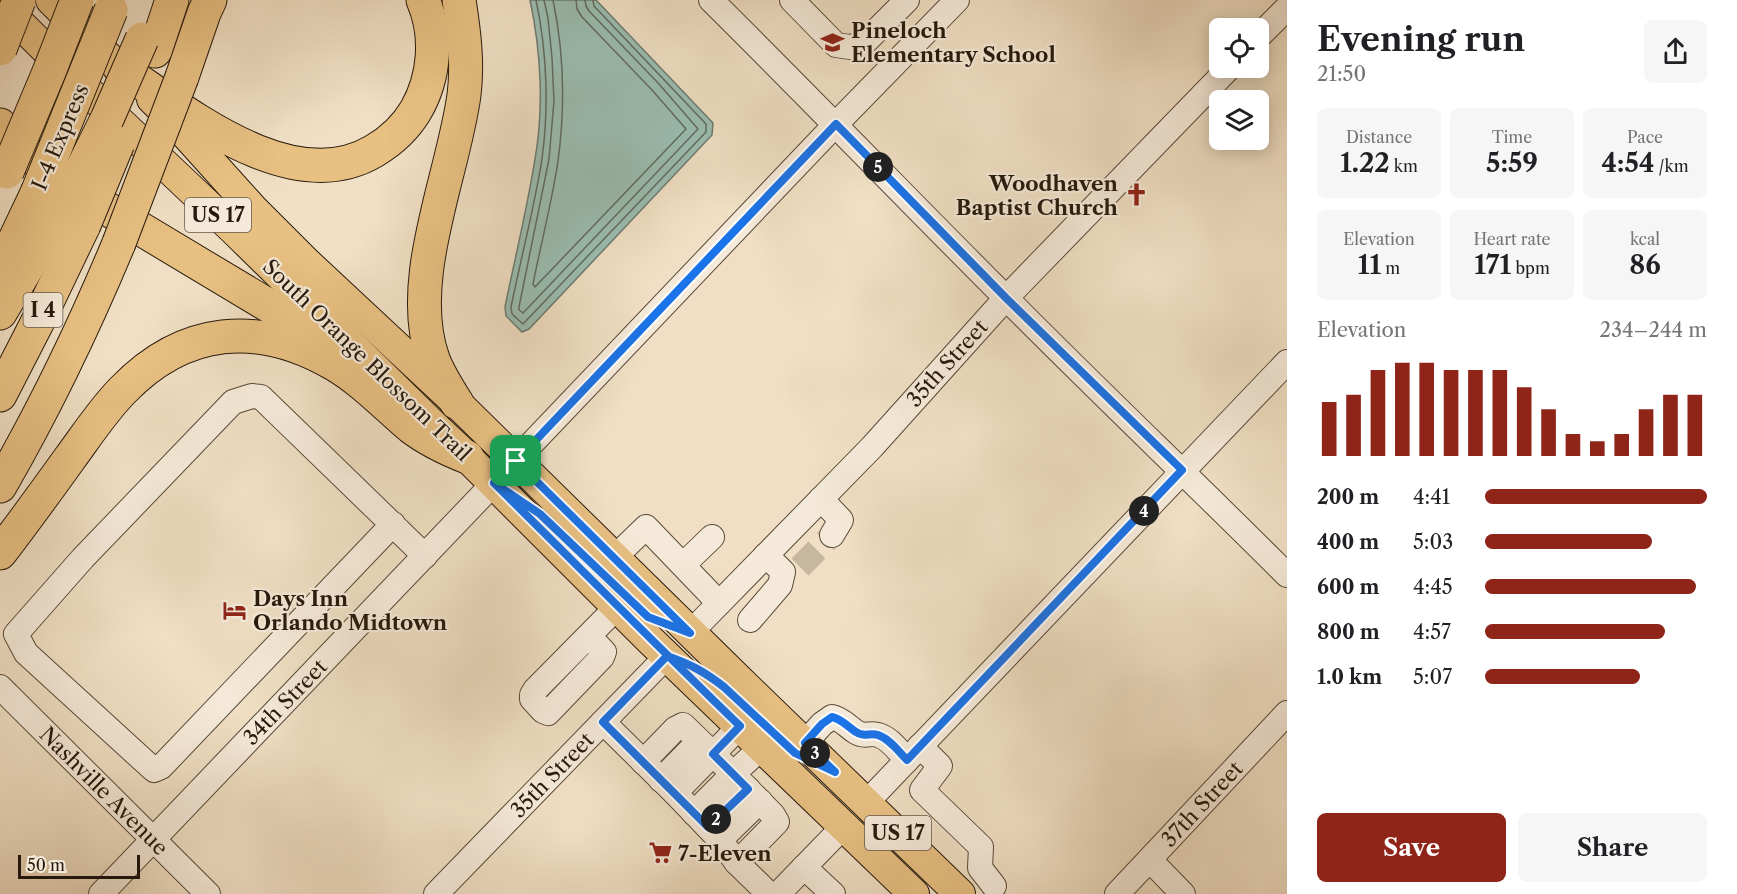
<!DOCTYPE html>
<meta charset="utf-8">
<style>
:root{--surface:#fff;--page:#f6f6f6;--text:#202124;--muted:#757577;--accent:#8f2418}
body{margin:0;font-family:"Libre Caslon Text",serif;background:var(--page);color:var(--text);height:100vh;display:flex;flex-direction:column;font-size:22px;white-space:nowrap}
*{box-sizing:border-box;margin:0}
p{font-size:20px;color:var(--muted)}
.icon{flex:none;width:33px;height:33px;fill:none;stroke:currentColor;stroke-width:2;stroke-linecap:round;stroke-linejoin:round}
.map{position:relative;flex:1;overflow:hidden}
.side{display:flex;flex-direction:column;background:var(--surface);width:450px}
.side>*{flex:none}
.controls{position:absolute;left:1209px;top:18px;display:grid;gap:12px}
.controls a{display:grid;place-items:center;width:60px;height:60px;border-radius:9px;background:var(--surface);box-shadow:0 3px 15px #0003;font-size:30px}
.scale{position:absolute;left:18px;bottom:15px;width:122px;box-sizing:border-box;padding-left:6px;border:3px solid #27190c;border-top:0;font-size:16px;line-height:21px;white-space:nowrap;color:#27190c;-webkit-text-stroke:4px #f5ead9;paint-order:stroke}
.pin{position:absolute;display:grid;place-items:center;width:51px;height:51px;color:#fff;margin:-26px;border-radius:12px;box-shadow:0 3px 9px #0006}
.km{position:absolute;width:30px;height:30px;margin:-15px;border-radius:50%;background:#222;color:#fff;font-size:16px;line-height:30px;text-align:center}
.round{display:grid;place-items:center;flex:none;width:63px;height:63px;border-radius:9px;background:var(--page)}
.summary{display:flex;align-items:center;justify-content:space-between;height:102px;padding:0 30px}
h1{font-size:33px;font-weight:800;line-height:45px}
.metrics{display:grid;grid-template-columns:repeat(3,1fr);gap:9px;height:102px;padding:6px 30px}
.metrics div{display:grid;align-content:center;border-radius:9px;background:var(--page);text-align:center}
.metrics b{font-size:26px;font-weight:800}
.metrics small{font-size:16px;font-weight:400}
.metrics p{font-size:16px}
.chart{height:168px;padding:12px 30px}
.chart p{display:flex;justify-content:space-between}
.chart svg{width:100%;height:108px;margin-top:6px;stroke:var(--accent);stroke-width:6}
.cta{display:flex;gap:12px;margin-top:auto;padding:12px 30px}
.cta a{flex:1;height:69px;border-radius:9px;background:var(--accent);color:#fff;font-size:24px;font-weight:800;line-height:69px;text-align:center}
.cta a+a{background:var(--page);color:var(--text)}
ul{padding:0 30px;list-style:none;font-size:20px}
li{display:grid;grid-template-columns:96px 72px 1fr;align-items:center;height:45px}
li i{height:15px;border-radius:8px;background:var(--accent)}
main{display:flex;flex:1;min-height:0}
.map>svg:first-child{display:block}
.water{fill:#9abdb2;stroke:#6c7b70;stroke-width:1.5}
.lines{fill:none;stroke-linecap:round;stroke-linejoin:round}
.shore{stroke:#606b5f;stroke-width:1.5}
.minor-tunnel{stroke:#c8b79f;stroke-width:24;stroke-dasharray:24 12;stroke-linecap:butt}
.minor-casing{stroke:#594a3a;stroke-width:26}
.major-casing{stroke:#27190c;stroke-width:32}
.highway-casing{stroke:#27190c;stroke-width:35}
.minor{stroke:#f5ead9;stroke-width:24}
.major{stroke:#e8c082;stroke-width:30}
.highway{stroke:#e8c082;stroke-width:33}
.highway-bridge-casing{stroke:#27190c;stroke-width:35;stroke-linecap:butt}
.highway-bridge{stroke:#e8c082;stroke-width:33}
.route-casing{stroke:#fff;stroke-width:12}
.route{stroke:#1a73e8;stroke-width:8}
.labels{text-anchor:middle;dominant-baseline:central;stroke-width:4.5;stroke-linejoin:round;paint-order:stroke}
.shield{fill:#f5ead9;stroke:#65584a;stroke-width:1.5}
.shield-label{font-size:20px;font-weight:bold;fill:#27190c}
.poi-label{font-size:21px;font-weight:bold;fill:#27190c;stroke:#f5ead9;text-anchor:start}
.street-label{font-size:21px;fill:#27190c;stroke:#f5ead9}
</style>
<main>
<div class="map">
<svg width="1287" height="894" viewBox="0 0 1287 894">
<rect width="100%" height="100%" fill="#f0dfc4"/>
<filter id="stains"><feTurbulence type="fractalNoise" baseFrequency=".00333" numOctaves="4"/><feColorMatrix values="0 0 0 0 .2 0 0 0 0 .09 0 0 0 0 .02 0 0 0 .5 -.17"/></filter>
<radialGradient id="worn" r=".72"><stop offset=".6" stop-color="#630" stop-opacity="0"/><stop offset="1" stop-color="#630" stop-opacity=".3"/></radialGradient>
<path class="water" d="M530 0H596L713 123 712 135 529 329 522 332 506 316 505 307C515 258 527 209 535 159 544 108 541 51 530 0Z"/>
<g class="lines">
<g class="shore">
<path d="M536 0C547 51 549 108 542 159 534 209 521 258 511 307L512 314 523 324 706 132V124L594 6 593 0"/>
<path d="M544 0 548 18 552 58 554 101 549 159 519 307V310L523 313 698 129 659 84 589 11 586 6 585 0"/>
<path d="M553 0C564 52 565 109 558 161 552 202 541 243 533 284L535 287 686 129 652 90 582 17 577 9 576 0"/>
</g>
<path class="minor-tunnel" d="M800 567 832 535"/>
<defs>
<g id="minor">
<path d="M711 0C810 98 907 199 1005 297 1098 391 1194 482 1287 575"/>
<path d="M792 0 836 45 850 47 863 44 907 0"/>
<path d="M1258 37 1287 8"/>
<path d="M515 461 836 124 957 0"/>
<path d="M821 499 841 520 832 535"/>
<path d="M393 524 161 767 154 770 26 653 16 634 83 558 233 402 252 396 261 397 425 556"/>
<path d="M614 558 646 527 719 603"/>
<path d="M683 565 712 537"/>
<path d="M750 620 780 585 783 572 766 555"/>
<path d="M690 633 872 447 1006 298 1229 68"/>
<path d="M589 636 604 652 602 657 551 710 548 713 543 711 532 699V695L535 690 617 607"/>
<path d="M0 687 208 894"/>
<path d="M603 722 675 793 720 840 737 863 769 894"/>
<path d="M740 726 713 754 733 774 762 747"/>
<path d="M805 743 822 724 832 717C842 719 848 727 856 732 865 738 870 732 878 735 890 738 899 752 907 760"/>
<path d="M920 746 940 766 922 790 981 847 980 868 994 886"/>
<path d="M643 762 675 729 683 725 713 754 675 793"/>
<path d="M661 780 699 741"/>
<path d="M867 802 1287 362"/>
<path d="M694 813 733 774 773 815 777 822 737 863"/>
<path d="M708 827 748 789"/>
<path d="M720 840 760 801"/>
<path d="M1150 860 1183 894"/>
<path d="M804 867 833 894"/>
<path d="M101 894 494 483"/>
<path d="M436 894 667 656"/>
<path d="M778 894 844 826"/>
<path d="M1117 894 1287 713"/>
</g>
<g id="major">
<path d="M51 0 113 62"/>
<path d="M0 4 105 108 234 230 436 428 467 457 651 641 914 894"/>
<path d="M152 99 171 118 253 209 307 263 457 403 738 679 960 894"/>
</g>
<g id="highway">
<path d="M155 51 172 0"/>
<path d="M120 68C186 112 292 200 374 151 391 141 406 127 416 110 435 77 438 35 423 0"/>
<path d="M182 77 204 13 210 0"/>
<path d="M0 125 32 157 71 187 301 325 334 348"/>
<path d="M0 271 37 193"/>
<path d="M0 313 61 211"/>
<path d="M0 395 37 323 84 225"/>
<path d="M457 403C448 389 439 375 433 359 405 280 453 176 464 95 468 63 464 32 459 0"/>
<path d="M0 486C45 408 84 327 119 243"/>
<path d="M0 553C24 522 47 490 70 458 87 435 103 410 123 390 184 327 258 320 334 364 363 381 385 405 411 427 428 440 447 449 467 457"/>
</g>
</defs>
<use href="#minor" class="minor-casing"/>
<use href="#major" class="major-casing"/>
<use href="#highway" class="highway-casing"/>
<use href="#minor" class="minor"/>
<use href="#major" class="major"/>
<use href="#highway" class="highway"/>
<defs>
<g id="highway-bridge">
<path d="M0 49 19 0"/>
<path d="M7 172 49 72 77 0"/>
<path d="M37 193 111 10"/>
<path d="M61 211 107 119 142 39"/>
<path d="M84 225 118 143"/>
<path d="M119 243 182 77"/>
</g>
</defs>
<use href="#highway-bridge" class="highway-bridge-casing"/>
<use href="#highway-bridge" class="highway-bridge"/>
</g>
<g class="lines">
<defs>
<path id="route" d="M516 461 690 633 648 617 540 514 494 483C576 564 657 646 740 726L713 754 748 789 708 827 603 722 667 656C690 664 705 672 724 687L795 753 835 772 805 743 822 724 832 717C842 719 848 727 856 732 865 738 869 732 878 735 890 739 899 752 907 760L1182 470 1006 298 836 124 516 461"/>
</defs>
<use href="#route" class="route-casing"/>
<use href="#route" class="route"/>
</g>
<defs>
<symbol id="school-bare" viewBox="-9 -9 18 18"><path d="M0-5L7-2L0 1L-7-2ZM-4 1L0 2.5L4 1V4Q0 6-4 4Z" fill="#8f2418" stroke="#f5ead9" stroke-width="2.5" paint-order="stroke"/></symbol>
<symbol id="church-bare" viewBox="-9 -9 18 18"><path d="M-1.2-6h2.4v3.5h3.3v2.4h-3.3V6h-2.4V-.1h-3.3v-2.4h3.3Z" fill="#8f2418" stroke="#f5ead9" stroke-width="2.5" paint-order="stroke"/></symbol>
<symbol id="hotel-bare" viewBox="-9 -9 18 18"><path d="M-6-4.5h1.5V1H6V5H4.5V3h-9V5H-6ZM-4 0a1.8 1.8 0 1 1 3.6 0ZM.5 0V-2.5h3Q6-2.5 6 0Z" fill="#8f2418" stroke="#f5ead9" stroke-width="2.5" paint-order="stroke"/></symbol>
<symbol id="supermarket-bare" viewBox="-9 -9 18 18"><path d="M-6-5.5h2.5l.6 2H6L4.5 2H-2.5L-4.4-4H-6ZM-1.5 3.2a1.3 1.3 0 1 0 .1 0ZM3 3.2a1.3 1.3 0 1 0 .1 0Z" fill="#8f2418" stroke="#f5ead9" stroke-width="2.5" paint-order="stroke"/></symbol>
</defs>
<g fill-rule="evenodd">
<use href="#school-bare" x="816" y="26" width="33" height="33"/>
<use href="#church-bare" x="1120" y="178" width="33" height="33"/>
<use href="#hotel-bare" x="218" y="594" width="33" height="33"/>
<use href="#supermarket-bare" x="644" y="836" width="33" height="33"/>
</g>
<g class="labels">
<g class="shield">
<rect x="185" y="198" width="66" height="34" rx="4.5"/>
<rect x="23.5" y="293" width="39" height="34" rx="4.5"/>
<rect x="865" y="816" width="66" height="34" rx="4.5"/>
</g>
<g class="shield-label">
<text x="218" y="215">US 17</text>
<text x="43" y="310">I 4</text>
<text x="898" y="833">US 17</text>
</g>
<g class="poi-label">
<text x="851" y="30">Pineloch<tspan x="851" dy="24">Elementary School</tspan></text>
<text x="1118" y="183" text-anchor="end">Woodhaven<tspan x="1118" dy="24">Baptist Church</tspan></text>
<text x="253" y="598">Days Inn<tspan x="253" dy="24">Orlando Midtown</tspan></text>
<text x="678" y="853">7-Eleven</text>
</g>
<g class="street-label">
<text transform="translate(60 137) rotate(-67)">I-4 Express</text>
<text transform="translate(367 360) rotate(44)">South Orange Blossom Trail</text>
<text transform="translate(947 363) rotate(-48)">35th Street</text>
<text transform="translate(285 702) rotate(-46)">34th Street</text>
<text transform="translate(552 775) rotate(-46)">35th Street</text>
<text transform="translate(104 791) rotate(45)">Nashville Avenue</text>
<text transform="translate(1202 804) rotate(-47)">37th Street</text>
</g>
</g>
<rect width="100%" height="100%" filter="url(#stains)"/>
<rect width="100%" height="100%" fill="url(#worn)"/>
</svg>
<div class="controls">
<a><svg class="icon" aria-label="locate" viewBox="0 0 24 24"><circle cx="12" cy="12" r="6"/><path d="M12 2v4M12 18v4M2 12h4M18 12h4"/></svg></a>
<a><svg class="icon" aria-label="layers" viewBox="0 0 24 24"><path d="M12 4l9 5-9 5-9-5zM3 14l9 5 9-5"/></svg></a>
</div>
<div class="scale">50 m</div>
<div class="pin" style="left:516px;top:461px;background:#1e9e55"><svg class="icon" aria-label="arrive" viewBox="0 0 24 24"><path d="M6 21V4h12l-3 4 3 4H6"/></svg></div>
<b class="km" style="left:716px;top:819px">2</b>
<b class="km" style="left:815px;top:753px">3</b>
<b class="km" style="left:1144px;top:511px">4</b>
<b class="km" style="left:878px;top:167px">5</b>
</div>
<section class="side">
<div class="summary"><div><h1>Evening run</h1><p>21:50</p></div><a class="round"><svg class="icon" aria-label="share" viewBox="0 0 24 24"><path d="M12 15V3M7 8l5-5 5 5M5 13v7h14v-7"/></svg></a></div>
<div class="metrics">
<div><p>Distance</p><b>1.22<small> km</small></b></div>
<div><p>Time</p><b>5:59</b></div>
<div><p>Pace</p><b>4:54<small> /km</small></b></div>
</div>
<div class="metrics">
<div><p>Elevation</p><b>11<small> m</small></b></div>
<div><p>Heart rate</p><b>171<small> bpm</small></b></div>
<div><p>kcal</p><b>86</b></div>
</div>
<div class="chart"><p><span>Elevation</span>234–244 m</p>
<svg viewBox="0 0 160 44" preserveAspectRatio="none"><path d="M5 44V22M15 44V19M25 44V9M35 44V6M45 44V6M55 44V9M65 44V9M75 44V9M85 44V16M95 44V25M105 44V35M115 44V38M125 44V35M135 44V25M145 44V19M155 44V19"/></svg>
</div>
<ul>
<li><b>200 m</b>4:41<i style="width:100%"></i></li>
<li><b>400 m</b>5:03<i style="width:75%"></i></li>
<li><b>600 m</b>4:45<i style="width:95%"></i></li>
<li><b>800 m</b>4:57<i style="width:81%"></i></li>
<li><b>1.0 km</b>5:07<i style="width:70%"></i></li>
</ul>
<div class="cta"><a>Save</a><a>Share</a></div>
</section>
</main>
